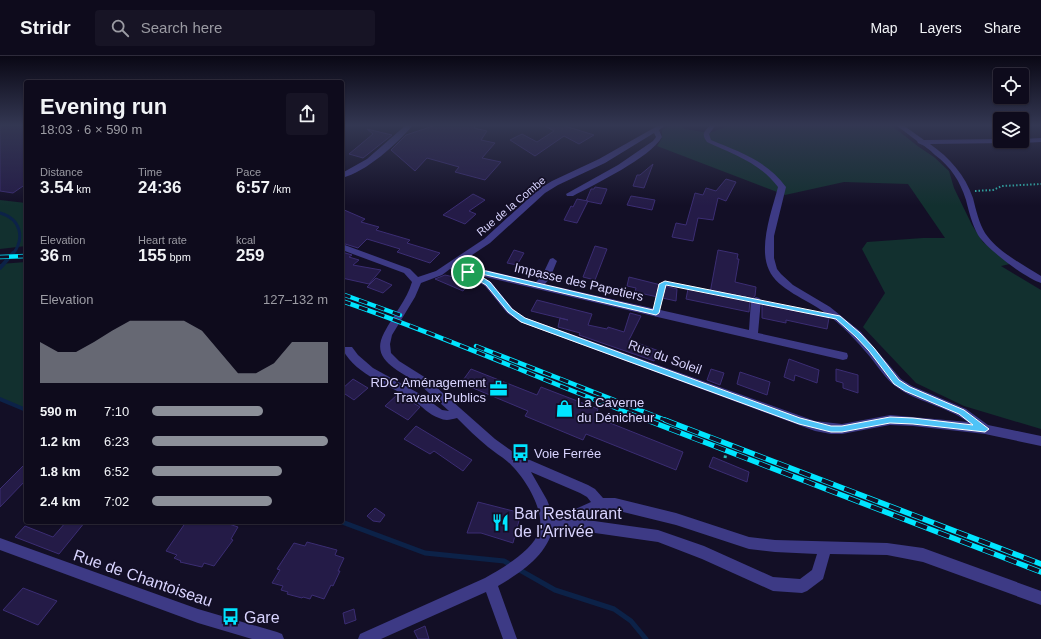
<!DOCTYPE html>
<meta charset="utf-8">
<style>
:root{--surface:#0e0b1c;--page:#171425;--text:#f1f3f6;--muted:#9b9ba3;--line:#2e2b3b;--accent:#8c9099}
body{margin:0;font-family:Helvetica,sans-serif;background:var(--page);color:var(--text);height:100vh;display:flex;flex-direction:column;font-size:15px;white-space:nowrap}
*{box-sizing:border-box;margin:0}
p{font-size:13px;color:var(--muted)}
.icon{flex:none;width:22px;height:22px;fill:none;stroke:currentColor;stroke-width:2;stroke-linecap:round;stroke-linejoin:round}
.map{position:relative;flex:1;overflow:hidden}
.sheet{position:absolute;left:24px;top:24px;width:320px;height:444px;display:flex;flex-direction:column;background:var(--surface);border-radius:4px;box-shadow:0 1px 3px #0004,0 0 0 1px var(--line)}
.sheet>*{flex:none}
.buttons{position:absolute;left:993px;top:12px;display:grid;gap:8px}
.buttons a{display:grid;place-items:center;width:36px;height:36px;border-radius:4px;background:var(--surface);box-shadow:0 1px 3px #0004,0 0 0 1px var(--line);font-size:20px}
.pin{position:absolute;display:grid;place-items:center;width:34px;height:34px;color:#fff;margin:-17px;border:2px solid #fff;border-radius:50%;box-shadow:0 1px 4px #0007}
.round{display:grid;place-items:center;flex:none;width:42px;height:42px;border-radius:4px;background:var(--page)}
.headline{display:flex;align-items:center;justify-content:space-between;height:68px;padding:0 16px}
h1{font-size:22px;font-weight:600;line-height:30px}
.stats{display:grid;grid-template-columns:repeat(3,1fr);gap:6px;height:68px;padding:4px 16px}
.stats div{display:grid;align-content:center}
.stats b{font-size:17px;font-weight:600}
.stats small{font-size:11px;font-weight:400}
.stats p{font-size:11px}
.chart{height:112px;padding:8px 16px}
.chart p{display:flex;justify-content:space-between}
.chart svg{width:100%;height:72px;margin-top:4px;fill:var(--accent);opacity:.7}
ul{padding:0 16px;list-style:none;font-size:13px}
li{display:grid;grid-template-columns:64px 48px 1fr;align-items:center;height:30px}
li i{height:10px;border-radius:5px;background:var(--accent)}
header{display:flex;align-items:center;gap:24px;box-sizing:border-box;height:56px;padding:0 20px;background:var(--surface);border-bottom:1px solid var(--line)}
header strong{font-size:19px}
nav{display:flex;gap:22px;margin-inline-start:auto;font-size:14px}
.search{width:280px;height:36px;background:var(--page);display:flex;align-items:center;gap:10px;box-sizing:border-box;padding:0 14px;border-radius:4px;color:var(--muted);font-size:15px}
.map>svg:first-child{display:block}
.green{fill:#12302f}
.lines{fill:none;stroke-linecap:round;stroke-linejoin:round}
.stream-far2{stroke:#0c2248;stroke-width:3}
.stream-far1{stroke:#0c2248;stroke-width:4}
.stream{stroke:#0c2248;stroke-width:5}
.building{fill:#241b47;stroke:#3b2d73}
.path-far2{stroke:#2fb8b0;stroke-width:2;stroke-dasharray:1.5 2;stroke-linecap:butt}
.path-far1{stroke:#2fb8b0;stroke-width:2.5;stroke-dasharray:2 3;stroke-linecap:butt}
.path{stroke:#2fb8b0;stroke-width:3;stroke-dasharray:2.5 4;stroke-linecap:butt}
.minor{fill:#3d3a85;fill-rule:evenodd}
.rail-far1-casing{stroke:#00e5ff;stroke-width:4.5}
.rail-casing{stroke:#00e5ff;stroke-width:5.5}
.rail-far1{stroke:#130f26;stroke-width:3;stroke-dasharray:9;stroke-linecap:butt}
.rail{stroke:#130f26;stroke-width:4;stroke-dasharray:12;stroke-linecap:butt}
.route{fill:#4fc3f7;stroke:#fff;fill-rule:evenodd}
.labels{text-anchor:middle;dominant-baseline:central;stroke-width:3.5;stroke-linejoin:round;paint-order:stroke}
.far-street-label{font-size:11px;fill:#d9d4ff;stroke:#130f26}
.street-label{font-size:13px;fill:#d9d4ff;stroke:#130f26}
.poi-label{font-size:13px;fill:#d9d4ff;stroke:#130f26;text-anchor:start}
.near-poi-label{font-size:16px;fill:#d9d4ff;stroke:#130f26;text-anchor:start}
.near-street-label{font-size:16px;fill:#d9d4ff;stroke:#130f26}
</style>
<header>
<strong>Stridr</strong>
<div class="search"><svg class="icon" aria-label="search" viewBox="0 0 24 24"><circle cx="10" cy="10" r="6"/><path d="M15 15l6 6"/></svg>Search here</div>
<nav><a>Map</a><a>Layers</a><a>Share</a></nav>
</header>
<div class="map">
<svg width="1041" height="583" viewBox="0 0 1041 583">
<rect width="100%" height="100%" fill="#130f26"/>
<g class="green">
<path d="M671 69H681L685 73 709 77 731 69H891L919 91 934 101 949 115 954 132 972 169 983 186 1010 208 1001 210 1041 234V373L964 350 916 327 863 271 885 237 862 193 867 186 923 182H945L908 128 844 126 785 139 657 90 662 82V74Z"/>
<path d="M0 144 26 147V190L0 193Z"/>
<path d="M26 206V354L0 343V208Z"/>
</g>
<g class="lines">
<path class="stream-far2" d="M0 157C21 163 25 182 13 198"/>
<g class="stream-far1">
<path d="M0 212 13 197"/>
<path d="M0 343 26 354"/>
</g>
<path class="stream" d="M342 466 425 497 504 505 555 534 614 553 631 565 646 583"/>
</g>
<g class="building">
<path d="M0 69H26V128L13 137 0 135Z"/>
<path d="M436 69H476L474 72 487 75 481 84 495 87 482 102 501 106 485 124 455 116 459 111 427 102 415 115 391 94 406 79Z"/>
<path d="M543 69H562L594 79 579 88 564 80 535 100 510 84 522 78 537 86 554 75Z"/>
<path d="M367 73 392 79 363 102 349 98 373 78Z"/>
<path d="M653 108 644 132 633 130 637 119H640Z"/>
<path d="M726 123 736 126 726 145 718 142 713 164 698 162 693 185 672 181 676 167 686 169 695 137 703 139 706 132 716 135Z"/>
<path d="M595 131 607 133 601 148 586 145 591 133H594Z"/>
<path d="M473 138 485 144 469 155 476 158 465 168 443 159Z"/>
<path d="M631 140 655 144 652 154 627 149Z"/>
<path d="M577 143 588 145 577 167 564 164 571 150 573 151Z"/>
<path d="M342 153 365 163 361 166 379 171 376 174 410 184 407 187 440 197 430 207 397 196 400 193 367 183 358 192 342 187Z"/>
<path d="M595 190 607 193 595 224 583 221Z"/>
<path d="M514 194 524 197 517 209 507 207Z"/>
<path d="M718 194 738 198 737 203H739L735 226 756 231 755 240 750 244 749 256 686 243 688 233 710 237Z"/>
<path d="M342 196 352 199 349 201 359 204 353 209 381 214 369 228 342 222Z"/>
<path d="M445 219 472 225 463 235 435 223Z"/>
<path d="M629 221 677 233 676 245 635 236 636 232 627 230Z"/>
<path d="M376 222 392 229 383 237 367 231Z"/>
<path d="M537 244 592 258 588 269 607 273 608 271 624 276 630 257 641 260 629 284 659 295 654 305 579 279 580 277 558 271 560 262 568 264 531 255Z"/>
<path d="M762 248 829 262 827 273 786 264V267L762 262Z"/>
<path d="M789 303 819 314 817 327 795 319 794 325 784 321Z"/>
<path d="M471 313 537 339 541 331 598 353 595 361 683 396 676 414 586 378 583 384 525 360 528 355 461 327Z"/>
<path d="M711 313 724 317 720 329 707 324Z"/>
<path d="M836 313 858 319V337L843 332V327L836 325Z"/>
<path d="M740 316 770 326 767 339 737 328Z"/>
<path d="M353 323 368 332 354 344 342 336V333Z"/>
<path d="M398 338 420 351 408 364 385 350Z"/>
<path d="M416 370 472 404 463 415 434 395 430 398 404 383Z"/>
<path d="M713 401 749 416 747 426 709 411Z"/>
<path d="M26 407V424L0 451V433Z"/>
<path d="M478 446 521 457 513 487 481 477H467Z"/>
<path d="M375 452 385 459 380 466 373 465 367 460Z"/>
<path d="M66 466H85L59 498 15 481 25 470 53 481Z"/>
<path d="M186 466H230L229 468 238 471 231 483 233 484 214 510 204 507 202 511 180 506 181 505 174 502 177 499 166 495Z"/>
<path d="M307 486 337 494 335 499 344 502 338 515H340L333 530 331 529 324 543 312 539 310 543 303 541 302 542 287 538 288 536 281 534 283 530 272 527 280 514 277 513 294 487 305 490Z"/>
<path d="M23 532 57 545 38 569 3 554Z"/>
<path d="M354 553 356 564 345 568 343 557Z"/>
<path d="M425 570 429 583H418L414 575Z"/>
</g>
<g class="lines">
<path class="path-far2" d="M975 135 993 134 1002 130 1041 128"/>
<g class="path-far1">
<path d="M767 247 811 256"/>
<path d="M658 249 662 228 665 227 746 242"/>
</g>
<path class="path" d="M725 402 728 385"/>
<g class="minor">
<path d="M406 69H413C397 88 366 116 342 122V117L367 103Z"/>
<path d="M659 69H666L659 74 662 81C650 102 595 128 573 140H567L566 138 618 109 653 85 656 81 654 77 605 107 558 129 545 137 490 187 457 209 468 213 486 214 536 226 542 220 550 203 553 202 557 205 550 222 545 228 749 274 751 244 756 241 759 242 761 244 758 277 843 296 847 297 848 300 847 303 843 304 481 220 491 226 513 253 526 262 815 365 842 368 890 359 968 366C946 350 916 346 895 330 886 323 878 311 871 302 857 285 842 269 824 256 808 244 777 233 769 214 758 191 772 154 778 131 760 107 733 98 707 86 701 78 704 76 710 69H716L709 78 711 84C740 96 767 105 786 131L774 180V202L777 213 781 218 793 229 830 251 861 276 901 323 912 330 966 353 988 369 1041 380V390L985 378 913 370 890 369 842 378H831L815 375 520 266 507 257 485 230 465 218 450 213 442 219 421 227 415 241 392 279 390 288 391 297 399 305 426 322 495 383 516 398 588 429 595 433 603 442H615L676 457 749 481 775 484 887 487 923 492 1041 535V549L923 506 887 499 830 498 823 523 807 535 802 537 773 535 702 503 658 486 553 471C548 499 520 517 498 530L517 583H503L486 536 381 583H358L360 578 485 522C502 512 533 495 539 475 546 454 523 419 508 406 501 400 494 396 488 391 477 382 467 372 457 362 450 364 445 365 439 362 429 359 422 350 413 344 390 329 357 320 343 294L344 291H352L358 299 373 312 420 338 442 354 449 355C439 346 429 337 419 328 401 315 369 305 384 277 393 259 407 244 412 226L404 217 342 194V188L410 213 418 221 436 215 484 183 539 133 552 125 599 103ZM531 416 580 437 587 441 591 446 560 460 553 459 547 444ZM601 454H615L676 469 749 493 775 496 817 498 812 514 800 523 773 521 704 490 658 474 580 463Z"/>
<path d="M896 69H903L924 84 1000 83V85H1011L1008 87 930 88C950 102 965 119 973 142 976 154 979 167 985 177 998 196 1022 208 1041 220V227C1025 222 987 193 978 179 972 168 969 156 966 144 960 125 951 111 935 99 930 94 924 89 918 87L917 85Z"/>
<path d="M1041 82V86L1022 87 1019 85H1022V83Z"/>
<path d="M0 482 198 553 277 576 282 578 284 583H252L198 567 0 494Z"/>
</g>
<defs>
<g id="rail-far1">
<path d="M0 201 26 200"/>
<path d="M342 238 400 259"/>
<path d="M342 245C446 281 547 326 649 365"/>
<path d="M476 290 668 365"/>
</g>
<g id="rail">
<path d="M647 364 1041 516"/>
<path d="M665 364 1041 508"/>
</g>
</defs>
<use href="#rail-far1" class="rail-far1-casing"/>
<use href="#rail" class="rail-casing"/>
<use href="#rail-far1" class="rail-far1"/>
<use href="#rail" class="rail"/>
</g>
<linearGradient id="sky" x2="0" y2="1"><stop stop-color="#0a0815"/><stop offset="0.46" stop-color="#333752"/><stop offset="1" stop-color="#333752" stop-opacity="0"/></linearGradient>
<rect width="1041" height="150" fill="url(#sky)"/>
<path class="route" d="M466 214 486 215 653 254 659 228 665 225 840 260 860 277 874 292 899 324 910 331 964 354 989 373 985 376 913 368 890 367 842 376H831L799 368 521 266 508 256 486 229 466 217ZM477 218 486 219 656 259 659 257 666 229 836 263 856 281 869 295 894 328 905 335 959 358 973 369 913 362 890 361 842 370H831L800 362 525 262 512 253 490 226Z"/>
<defs>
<symbol id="office-bare" viewBox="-9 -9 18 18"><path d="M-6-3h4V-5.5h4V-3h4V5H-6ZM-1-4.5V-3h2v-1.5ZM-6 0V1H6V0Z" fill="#00e5ff" stroke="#130f26" stroke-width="2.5" paint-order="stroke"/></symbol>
<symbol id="shop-bare" viewBox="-9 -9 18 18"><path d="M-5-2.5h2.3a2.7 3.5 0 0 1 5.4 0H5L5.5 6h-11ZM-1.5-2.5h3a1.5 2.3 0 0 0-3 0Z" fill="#00e5ff" stroke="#130f26" stroke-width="2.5" paint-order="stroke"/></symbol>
<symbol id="bus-bare" viewBox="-9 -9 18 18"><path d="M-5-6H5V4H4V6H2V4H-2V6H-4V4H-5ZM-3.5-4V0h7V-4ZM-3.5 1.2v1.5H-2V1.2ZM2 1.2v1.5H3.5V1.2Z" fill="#00e5ff" stroke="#130f26" stroke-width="2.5" paint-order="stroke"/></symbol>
<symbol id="restaurant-bare" viewBox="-9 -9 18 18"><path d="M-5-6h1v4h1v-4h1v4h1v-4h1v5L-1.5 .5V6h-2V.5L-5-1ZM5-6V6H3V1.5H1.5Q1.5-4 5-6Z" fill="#00e5ff" stroke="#130f26" stroke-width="2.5" paint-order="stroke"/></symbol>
</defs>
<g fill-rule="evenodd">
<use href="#office-bare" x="486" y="320" width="25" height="25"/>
<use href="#shop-bare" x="552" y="340" width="25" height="25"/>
<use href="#bus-bare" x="508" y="384" width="25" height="25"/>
<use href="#restaurant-bare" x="488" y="454" width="25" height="25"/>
<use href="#bus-bare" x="218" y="548" width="25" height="25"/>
</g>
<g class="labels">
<g class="far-street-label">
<text transform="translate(511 150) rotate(-40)">Rue de la Combe</text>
</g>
<g class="street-label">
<text transform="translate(579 226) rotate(13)">Impasse des Papetiers</text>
<text transform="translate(665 301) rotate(20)">Rue du Soleil</text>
</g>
<g class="poi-label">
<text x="486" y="326" text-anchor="end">RDC Aménagement<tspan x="486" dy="15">Travaux Publics</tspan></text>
<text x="577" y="346">La Caverne<tspan x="577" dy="15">du Dénicheur</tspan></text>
<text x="534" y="397">Voie Ferrée</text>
</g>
<g class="near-poi-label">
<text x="514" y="457">Bar Restaurant<tspan x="514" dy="18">de l'Arrivée</tspan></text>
<text x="244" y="561">Gare</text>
</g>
<g class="near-street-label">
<text transform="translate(143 522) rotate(19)">Rue de Chantoiseau</text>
</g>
</g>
</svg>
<div class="buttons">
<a><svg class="icon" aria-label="locate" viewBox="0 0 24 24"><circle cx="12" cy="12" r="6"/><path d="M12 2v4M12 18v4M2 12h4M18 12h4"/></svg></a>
<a><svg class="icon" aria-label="layers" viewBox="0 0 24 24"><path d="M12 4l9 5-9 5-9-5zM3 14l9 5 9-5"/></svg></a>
</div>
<div class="pin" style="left:468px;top:216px;background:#1e9e55"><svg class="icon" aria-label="arrive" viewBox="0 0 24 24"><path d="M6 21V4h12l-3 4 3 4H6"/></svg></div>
<section class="sheet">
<div class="headline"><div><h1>Evening run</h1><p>18:03 · 6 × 590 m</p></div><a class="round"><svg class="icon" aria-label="share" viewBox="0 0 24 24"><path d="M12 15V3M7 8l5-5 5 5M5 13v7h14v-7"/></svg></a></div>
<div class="stats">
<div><p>Distance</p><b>3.54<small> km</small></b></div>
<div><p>Time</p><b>24:36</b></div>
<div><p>Pace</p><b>6:57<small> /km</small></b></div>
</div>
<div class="stats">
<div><p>Elevation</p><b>36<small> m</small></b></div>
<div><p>Heart rate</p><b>155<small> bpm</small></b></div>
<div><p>kcal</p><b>259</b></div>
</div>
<div class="chart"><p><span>Elevation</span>127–132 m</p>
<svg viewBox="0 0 160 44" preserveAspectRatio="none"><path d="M0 44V19L10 25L20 25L30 19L40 12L50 6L60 6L70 6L80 6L90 12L100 25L110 38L120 38L130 32L140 19L150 19L160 19V44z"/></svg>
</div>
<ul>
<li><b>590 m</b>7:10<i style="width:63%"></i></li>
<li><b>1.2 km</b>6:23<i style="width:100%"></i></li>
<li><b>1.8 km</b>6:52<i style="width:74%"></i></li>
<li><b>2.4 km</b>7:02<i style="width:68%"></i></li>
</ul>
</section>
</div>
